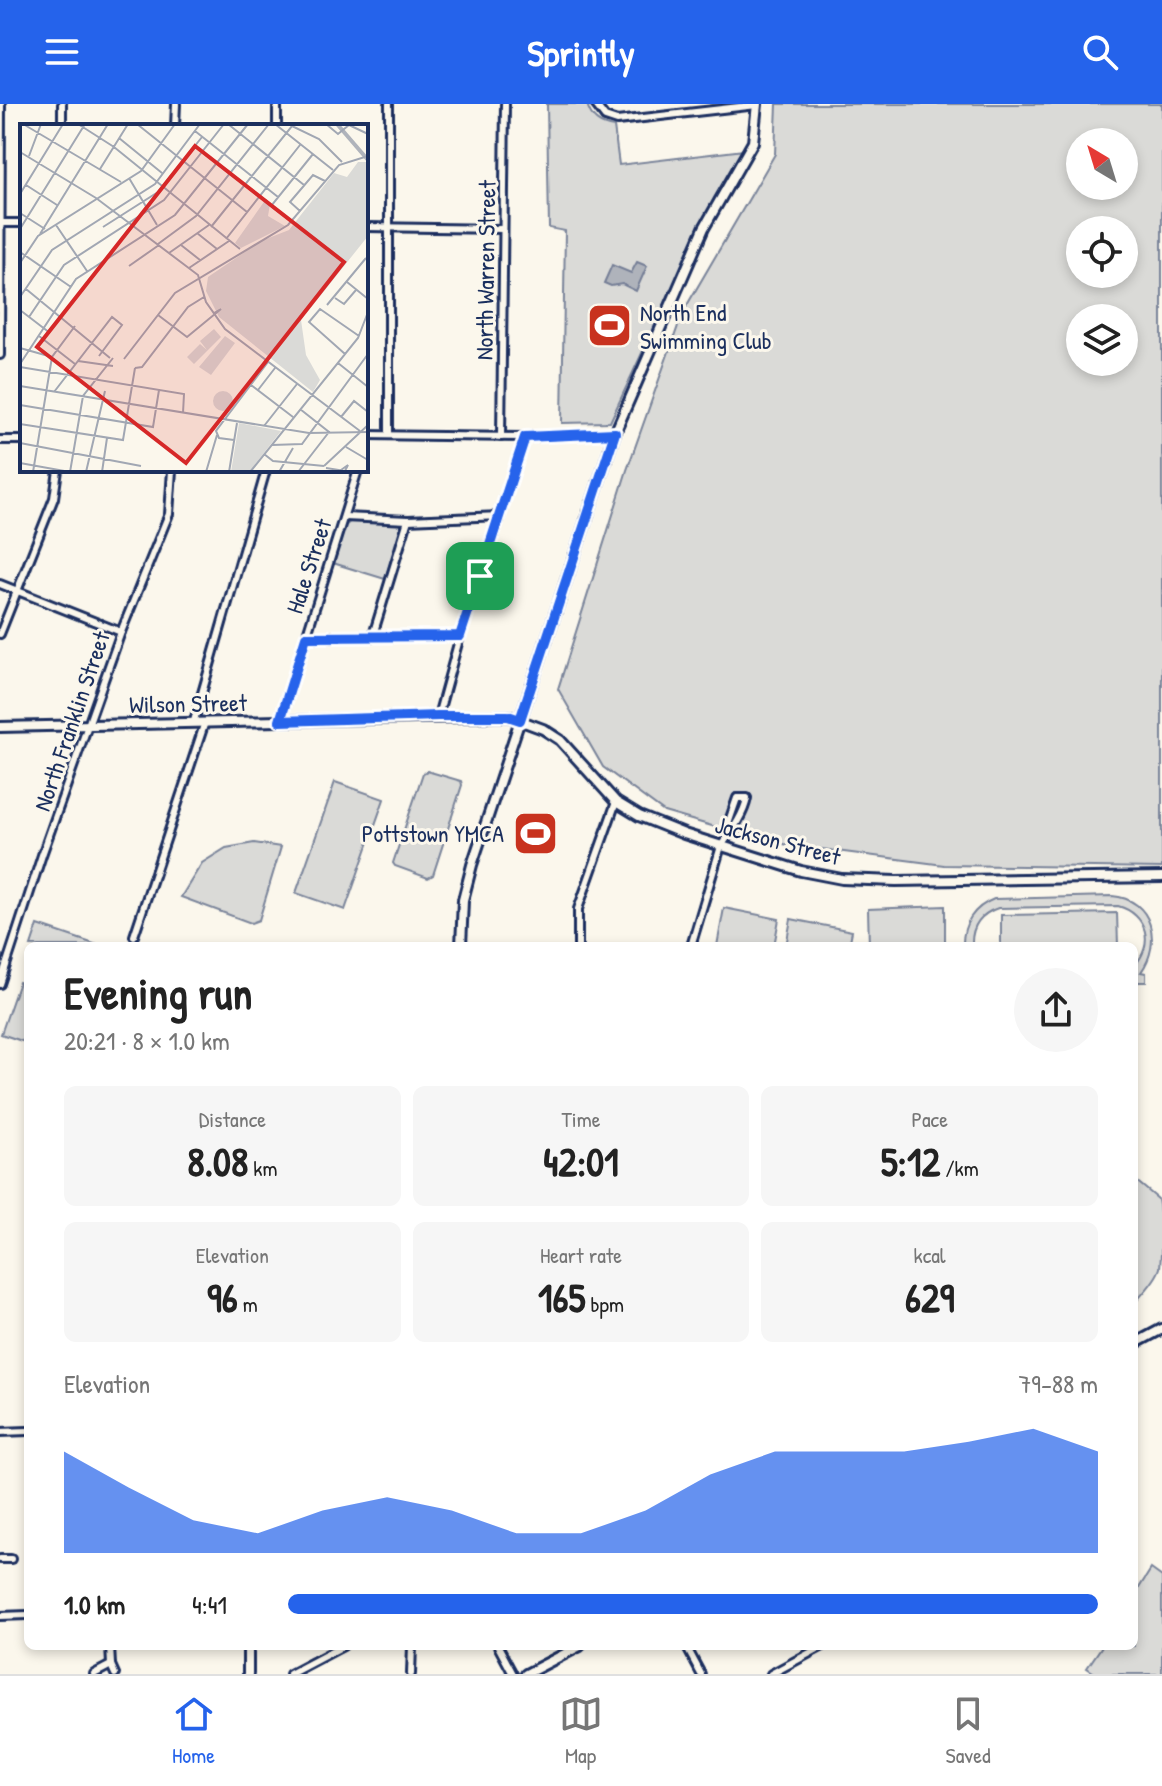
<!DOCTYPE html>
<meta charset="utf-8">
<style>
:root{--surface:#fff;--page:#f6f6f6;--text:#222;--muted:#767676;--line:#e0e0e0;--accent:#2563eb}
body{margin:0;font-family:"Patrick Hand",sans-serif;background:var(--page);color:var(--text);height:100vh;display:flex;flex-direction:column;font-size:30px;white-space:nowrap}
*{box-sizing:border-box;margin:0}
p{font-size:26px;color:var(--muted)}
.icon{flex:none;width:44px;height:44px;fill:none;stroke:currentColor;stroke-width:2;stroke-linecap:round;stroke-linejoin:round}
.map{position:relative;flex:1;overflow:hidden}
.sheet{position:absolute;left:24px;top:838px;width:1114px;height:708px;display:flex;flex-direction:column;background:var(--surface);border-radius:12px;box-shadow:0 4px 12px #0003}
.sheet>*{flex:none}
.needle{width:52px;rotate:322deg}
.fabs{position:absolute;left:1066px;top:24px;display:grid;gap:16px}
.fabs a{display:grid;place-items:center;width:72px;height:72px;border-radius:50%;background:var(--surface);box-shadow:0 4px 12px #0003;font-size:40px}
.pin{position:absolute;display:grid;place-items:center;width:68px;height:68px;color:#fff;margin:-34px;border-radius:16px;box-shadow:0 4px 12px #0006}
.round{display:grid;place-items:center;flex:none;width:84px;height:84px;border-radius:42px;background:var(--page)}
.overview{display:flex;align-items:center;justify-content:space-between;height:136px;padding:0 40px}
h1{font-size:44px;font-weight:700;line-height:60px}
.metrics{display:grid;grid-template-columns:repeat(3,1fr);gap:12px;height:136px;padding:8px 40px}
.metrics div{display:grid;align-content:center;border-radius:12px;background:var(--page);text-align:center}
.metrics b{font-size:40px;font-weight:700}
.metrics small{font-size:22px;font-weight:400}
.metrics p{font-size:22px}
.chart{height:224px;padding:16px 40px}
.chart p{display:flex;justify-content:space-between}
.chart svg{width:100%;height:144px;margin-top:8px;fill:var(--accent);opacity:.7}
ul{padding:0 40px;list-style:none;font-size:26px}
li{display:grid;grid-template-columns:128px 96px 1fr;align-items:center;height:60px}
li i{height:20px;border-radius:10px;background:var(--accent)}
header{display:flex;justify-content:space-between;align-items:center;height:104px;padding:0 40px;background:var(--accent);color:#fff;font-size:36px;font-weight:700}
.tab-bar{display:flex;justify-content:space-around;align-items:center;height:112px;border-top:2px solid var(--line);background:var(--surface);font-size:22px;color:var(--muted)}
.tab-bar a{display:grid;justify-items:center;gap:4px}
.tab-bar .selected{color:var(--accent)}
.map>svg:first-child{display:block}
.green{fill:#dadad7;stroke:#7a849a;stroke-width:2;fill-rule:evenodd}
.water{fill:#afb3bb;stroke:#747e96;stroke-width:2}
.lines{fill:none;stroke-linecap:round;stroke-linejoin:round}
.street-casing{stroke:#1b2f5e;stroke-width:12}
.secondary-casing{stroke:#1b2f5e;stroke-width:14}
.street{stroke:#fbf7ec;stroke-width:6}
.secondary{stroke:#fbf7ec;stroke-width:8}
.route-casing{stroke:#fff;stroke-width:16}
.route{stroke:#2563eb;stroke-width:10}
.labels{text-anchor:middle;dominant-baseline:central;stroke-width:6;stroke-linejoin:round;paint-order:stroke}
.street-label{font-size:24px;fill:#1b2f5e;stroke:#fbf7ec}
.poi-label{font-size:24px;fill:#1b2f5e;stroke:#fbf7ec;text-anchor:start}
.inset-river{fill:none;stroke:#afb3bb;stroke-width:4}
.inset-road{fill:none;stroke:#a1a7b3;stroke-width:2}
.view{fill:#d62828;fill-opacity:0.15;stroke:#d62828;stroke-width:4}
.inset-edge{fill:none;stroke:#1b2f5e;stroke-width:4}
</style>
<header><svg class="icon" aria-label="menu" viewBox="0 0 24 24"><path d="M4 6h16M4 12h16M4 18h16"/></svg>Sprintly<svg class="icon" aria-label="search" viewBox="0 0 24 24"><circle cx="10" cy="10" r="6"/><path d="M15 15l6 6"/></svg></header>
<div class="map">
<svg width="1162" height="1570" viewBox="0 0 1162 1570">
<rect width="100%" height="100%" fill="#fbf7ec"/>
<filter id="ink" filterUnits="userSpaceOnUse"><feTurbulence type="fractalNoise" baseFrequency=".0125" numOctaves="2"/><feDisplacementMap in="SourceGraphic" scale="16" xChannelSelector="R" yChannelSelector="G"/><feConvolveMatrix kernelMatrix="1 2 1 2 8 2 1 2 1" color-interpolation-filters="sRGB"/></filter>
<g filter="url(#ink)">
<g class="green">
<path d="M547 0H587C591 15 600 21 614 23L619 61 744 46 714 94 610 318 562 319 565 127 549 124Z"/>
<path d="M777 0H1162V764L944 761 767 738 664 708 603 663 558 585 627 366 683 208 775 50ZM1080 38H1124V82H1080ZM1080 126H1124V170H1080ZM1080 214H1124V258H1080Z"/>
<path d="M350 418 403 419 385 475 333 459 345 422Z"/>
<path d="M427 667 461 677 462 681 433 771 428 774 395 762 393 759 423 669Z"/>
<path d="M335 678 384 695 345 806 296 789Z"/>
<path d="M254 739 281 743 259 816 251 819 181 793 202 759 226 744Z"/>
<path d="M1112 792C1153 795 1162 839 1141 868L1146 869V878H1134V862C1155 840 1147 810 1118 802L998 804C980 810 971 823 972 842H963C962 820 974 803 994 795Z"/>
<path d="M945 802V842H869L868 805Z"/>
<path d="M724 804 779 815 774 842H717Z"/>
<path d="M1117 809 1118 842H1001V811Z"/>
<path d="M791 815 852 827 849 842H786Z"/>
<path d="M38 821 100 842H31Z"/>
<path d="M19 878 28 881V939L1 930Z"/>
<path d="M1134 1075 1158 1095C1162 1115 1162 1144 1160 1164 1156 1177 1142 1190 1134 1200Z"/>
<path d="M1151 1465 1162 1473V1570H1096L1087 1564 1102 1542H1134V1492Z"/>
</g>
<path class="water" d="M637 158 647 162 636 187 622 180 611 182 604 179 612 161 631 169Z"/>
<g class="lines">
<defs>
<g id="street">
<path d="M277 0V22"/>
<path d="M595 0 605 13 617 17 757 1"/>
<path d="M62 22V0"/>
<path d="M175 22 176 0"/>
<path d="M0 119H22"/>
<path d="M366 123 503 125"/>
<path d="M0 251 1 0"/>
<path d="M389 330V0"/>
<path d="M366 331 525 333 615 329"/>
<path d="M501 333 505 0"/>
<path d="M0 336H22"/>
<path d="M345 413 408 416 500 412"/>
<path d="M0 480 121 528"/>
<path d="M0 530 54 394 58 366"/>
<path d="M373 531 408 416"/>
<path d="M306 533 460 532"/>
<path d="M438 612 460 532 525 333"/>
<path d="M194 617 266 366"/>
<path d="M280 617 358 366"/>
<path d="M134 832 205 618"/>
<path d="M578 842V805L616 698"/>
<path d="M691 842 721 742C731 728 744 711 747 694H737L728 720 727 734"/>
<path d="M0 880 42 751 121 528 169 410 172 366"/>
<path d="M0 1328 28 1327"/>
<path d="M0 1455H11"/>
<path d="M0 1512 28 1511"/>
<path d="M110 1542 111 1561 115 1570"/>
<path d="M498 1542 513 1570"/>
<path d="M686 1542 701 1570"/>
<path d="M94 1570 111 1561"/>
<path d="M290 1570 343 1542"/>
<path d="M411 1570 412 1542"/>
<path d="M771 1570 823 1542"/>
</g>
<g id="secondary">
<path d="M0 623 508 612 543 625 560 636 616 698 639 712 684 730 801 767 842 775 896 777 1162 773"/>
<path d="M461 842 463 796 472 761 615 329 704 124 753 38 757 0"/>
<path d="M1134 1240 1162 1225"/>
<path d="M248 1542V1570"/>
<path d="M526 1570 580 1542"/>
</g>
</defs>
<use href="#street" class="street-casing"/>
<use href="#secondary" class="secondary-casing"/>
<use href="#street" class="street"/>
<use href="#secondary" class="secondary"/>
</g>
</g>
<g class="lines" filter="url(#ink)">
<defs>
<path id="route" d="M615 329 520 616 508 612H438L280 617 306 533 460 532 525 333Z"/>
</defs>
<use href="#route" class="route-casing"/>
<use href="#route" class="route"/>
</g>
<defs>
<symbol id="stadium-square" viewBox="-11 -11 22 22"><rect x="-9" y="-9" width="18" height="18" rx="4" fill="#c8321e" stroke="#fbf7ec"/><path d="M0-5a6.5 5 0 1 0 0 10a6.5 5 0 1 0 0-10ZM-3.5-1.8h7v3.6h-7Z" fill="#fff"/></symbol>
</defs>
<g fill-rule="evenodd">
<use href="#stadium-square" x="584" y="196" width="51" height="51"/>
<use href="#stadium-square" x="510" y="704" width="51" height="51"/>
</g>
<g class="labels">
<g class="street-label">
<text transform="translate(485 166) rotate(-89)">North Warren Street</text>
<text transform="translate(308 462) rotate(-72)">Hale Street</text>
<text transform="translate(188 599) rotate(-1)">Wilson Street</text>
<text transform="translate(71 617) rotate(-71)">North Franklin Street</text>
<text transform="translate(778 736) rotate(15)">Jackson Street</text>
</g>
<g class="poi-label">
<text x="640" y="208">North End<tspan x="640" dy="28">Swimming Club</tspan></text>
<text x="504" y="729" text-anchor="end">Pottstown YMCA</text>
</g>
</g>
<g transform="translate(20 20)">
<rect width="348" height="348" fill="#fbf7ec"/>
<path d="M338 38H348V112L281 196 286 231 300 256 293 268 199 193 186 167 188 153 241 117 269 106 314 49 327 53ZM246 75 250 80 248 92 265 102 221 124 215 119ZM194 205 201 213 174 240 167 233 180 220 187 226 180 217ZM205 212 215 219 191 251 179 243ZM193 277a10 10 0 1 1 20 0a10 10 0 1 1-20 0ZM219 299 261 307 230 347 211 348Z" fill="#dadad7"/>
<path class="inset-river" d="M317 0 348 36"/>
<path class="inset-road" d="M3 0 101 58M58 0 94 23 220 125M117 0 227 88M208 0 284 61M255 0 313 46M306 0 318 10 329 1 348 10M175 7 258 73M99 14 142 49M0 28 76 74 178 151 186 178 205 205 340 307M9 32 21 0M80 45 108 0M109 54 137 101M6 61 37 81M0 70 43 0M280 87 270 78 293 51 305 57M0 89 25 105M272 98 251 82 293 30M36 101 67 147M83 103 138 68 182 13M191 103 272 2 299 15 322 38M0 105 65 0M177 109 197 125M20 110 88 0M206 115 280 21M138 120 176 92 249 0M161 121 180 136M0 128 51 163M149 129 189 101M0 139 18 112 121 47 155 0M109 142 139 121M169 144 209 117M327 158 348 175M6 165 90 234M0 173 32 126 135 60 180 0M315 174 324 180 336 166M307 181 346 134M0 186 30 209M138 191 167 213 201 185 194 189M9 193 44 141 144 76 204 0M19 212 55 240M0 224 32 233M325 230 289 198 300 185 339 212M104 235 155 169 268 101 319 41 348 32M58 237 93 242M318 239 348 263M0 240 56 155 155 91 228 0M0 243 164 270 163 289M115 244 122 243 168 183 184 173M231 261 273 293M0 262 289 309 348 308M238 266 255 244M34 268 92 193 102 201 79 232M0 281 133 303 139 266M321 293 334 277 348 288M0 300 103 316 115 244M244 302 277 260M214 316 199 314 196 307 248 238M0 319 121 342M252 321 282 320 348 230M326 323 348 336M244 330 253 337 304 342M0 339 50 348M304 342 348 301M306 344 325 347 328 341 321 346M13 348 32 233 55 202M50 348 63 272 93 234M66 348 85 267M82 348 87 314M186 348 197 311M209 348 217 299M230 348 338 214 348 188M259 348 273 324M278 348 309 308 280 285"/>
<path class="view" d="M175 22 324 138 166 339 17 223Z"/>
<rect width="348" height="348" class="inset-edge"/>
</g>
</svg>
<div class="fabs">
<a><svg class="needle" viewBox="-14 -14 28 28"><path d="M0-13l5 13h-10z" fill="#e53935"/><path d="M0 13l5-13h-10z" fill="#767676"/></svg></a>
<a><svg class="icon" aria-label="locate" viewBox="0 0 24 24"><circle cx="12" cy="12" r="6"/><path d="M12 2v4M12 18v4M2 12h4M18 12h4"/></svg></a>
<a><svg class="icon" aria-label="layers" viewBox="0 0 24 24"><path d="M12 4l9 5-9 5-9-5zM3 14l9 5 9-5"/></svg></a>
</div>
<div class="pin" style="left:480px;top:472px;background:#1e9e55"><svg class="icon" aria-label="arrive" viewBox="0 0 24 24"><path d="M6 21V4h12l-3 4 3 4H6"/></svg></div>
<section class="sheet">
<div class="overview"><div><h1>Evening run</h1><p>20:21 · 8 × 1.0 km</p></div><a class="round"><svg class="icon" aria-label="share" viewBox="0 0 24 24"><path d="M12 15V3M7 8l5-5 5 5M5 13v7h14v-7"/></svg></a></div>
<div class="metrics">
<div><p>Distance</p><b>8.08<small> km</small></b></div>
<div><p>Time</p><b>42:01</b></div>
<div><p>Pace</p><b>5:12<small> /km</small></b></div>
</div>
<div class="metrics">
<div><p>Elevation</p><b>96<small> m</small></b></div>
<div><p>Heart rate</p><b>165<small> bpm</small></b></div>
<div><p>kcal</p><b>629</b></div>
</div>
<div class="chart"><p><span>Elevation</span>79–88 m</p>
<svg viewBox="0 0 160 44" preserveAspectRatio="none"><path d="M0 44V13L10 24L20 34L30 38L40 31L50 27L60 31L70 38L80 38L90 31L100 20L110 13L120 13L130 13L140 10L150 6L160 13V44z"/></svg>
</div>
<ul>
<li><b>1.0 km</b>4:41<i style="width:100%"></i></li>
</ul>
</section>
</div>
<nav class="tab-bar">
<a class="selected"><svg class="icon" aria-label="home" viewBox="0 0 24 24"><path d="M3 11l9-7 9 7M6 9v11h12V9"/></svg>Home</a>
<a><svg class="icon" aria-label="map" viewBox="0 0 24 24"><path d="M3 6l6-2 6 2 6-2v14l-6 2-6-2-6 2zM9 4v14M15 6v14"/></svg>Map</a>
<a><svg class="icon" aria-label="saved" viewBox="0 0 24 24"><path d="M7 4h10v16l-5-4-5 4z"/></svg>Saved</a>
</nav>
